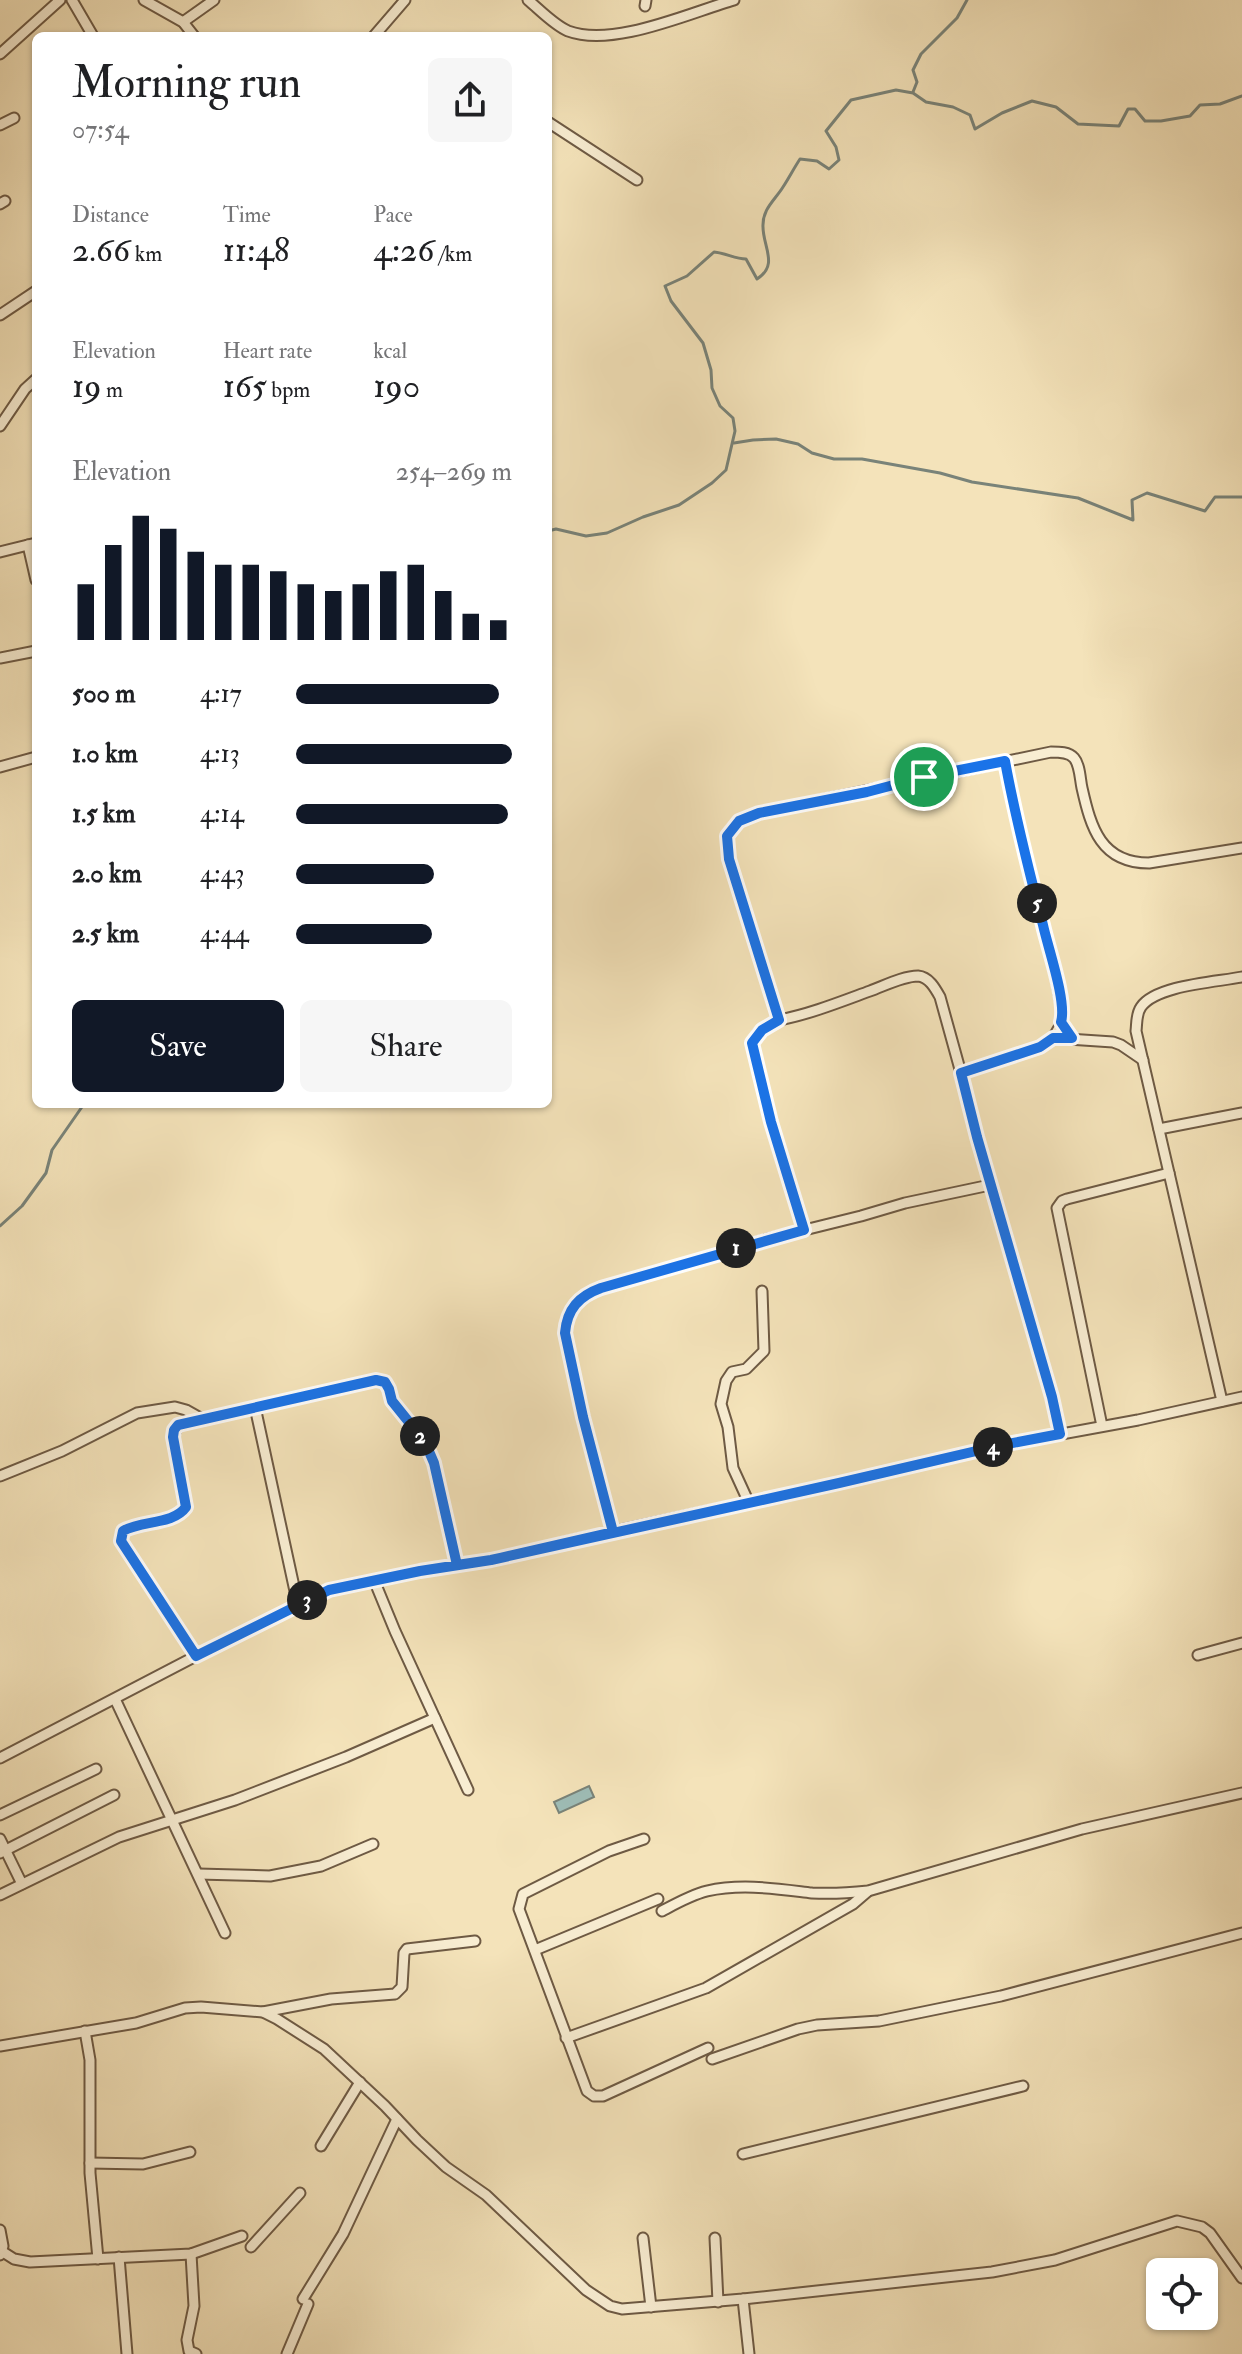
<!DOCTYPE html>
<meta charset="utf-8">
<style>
:root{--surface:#fff;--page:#f6f6f6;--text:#202124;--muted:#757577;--accent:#111827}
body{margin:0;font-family:"IM FELL Double Pica",serif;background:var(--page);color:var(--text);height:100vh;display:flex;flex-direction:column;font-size:30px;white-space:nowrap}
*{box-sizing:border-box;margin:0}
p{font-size:26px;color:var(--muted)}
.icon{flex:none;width:44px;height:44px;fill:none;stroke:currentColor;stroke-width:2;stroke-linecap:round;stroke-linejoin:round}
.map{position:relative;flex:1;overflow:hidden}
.details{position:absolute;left:32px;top:32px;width:520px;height:1076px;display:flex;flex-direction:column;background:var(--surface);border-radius:12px;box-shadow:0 2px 6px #0004}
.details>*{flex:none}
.buttons{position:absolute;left:1146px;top:2258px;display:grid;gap:16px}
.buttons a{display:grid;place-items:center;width:72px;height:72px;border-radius:12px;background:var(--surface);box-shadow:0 2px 6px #0004;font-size:40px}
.pin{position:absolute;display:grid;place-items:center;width:68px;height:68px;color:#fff;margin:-34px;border:4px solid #fff;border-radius:50%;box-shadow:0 2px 8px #0007}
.km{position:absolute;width:40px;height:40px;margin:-20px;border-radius:50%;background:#222;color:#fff;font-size:22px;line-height:40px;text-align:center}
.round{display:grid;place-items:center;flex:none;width:84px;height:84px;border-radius:12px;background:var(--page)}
.overview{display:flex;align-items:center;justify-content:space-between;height:136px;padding:0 40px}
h1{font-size:44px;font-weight:600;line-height:60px}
.metrics{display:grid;grid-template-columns:repeat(3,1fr);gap:12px;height:136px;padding:8px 40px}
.metrics div{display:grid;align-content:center}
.metrics b{font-size:34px;font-weight:600}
.metrics small{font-size:22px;font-weight:400}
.metrics p{font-size:22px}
.chart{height:224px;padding:16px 40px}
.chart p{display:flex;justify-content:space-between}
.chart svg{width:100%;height:144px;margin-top:8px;stroke:var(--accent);stroke-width:6}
.cta{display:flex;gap:16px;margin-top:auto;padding:16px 40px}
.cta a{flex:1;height:92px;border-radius:12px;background:var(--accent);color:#fff;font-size:32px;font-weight:600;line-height:92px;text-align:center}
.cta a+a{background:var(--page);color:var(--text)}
ul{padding:0 40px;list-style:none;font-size:26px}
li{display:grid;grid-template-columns:128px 96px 1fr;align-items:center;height:60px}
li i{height:20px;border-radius:10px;background:var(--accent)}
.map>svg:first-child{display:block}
.water{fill:#9ebdb7;stroke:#798379;stroke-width:2}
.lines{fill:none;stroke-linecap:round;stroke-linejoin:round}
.stream{stroke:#798379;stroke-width:3}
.street-casing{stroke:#6e5a44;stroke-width:13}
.street{stroke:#f8edd2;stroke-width:9}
.route-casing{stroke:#fff;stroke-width:16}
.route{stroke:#1a73e8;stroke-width:10}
</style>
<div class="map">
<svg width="1242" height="2354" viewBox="0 0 1242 2354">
<rect width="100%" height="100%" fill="#f4e3ba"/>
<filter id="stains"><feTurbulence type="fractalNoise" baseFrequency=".0025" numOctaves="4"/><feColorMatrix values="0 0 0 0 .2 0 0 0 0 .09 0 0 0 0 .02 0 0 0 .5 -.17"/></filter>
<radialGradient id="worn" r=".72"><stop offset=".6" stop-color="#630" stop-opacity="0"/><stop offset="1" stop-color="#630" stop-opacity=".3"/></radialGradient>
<path class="water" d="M589 1786 594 1797 559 1813 554 1802Z"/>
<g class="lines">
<g class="stream">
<path d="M913 92 917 82 913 70 921 54 957 18 967 0"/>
<path d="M734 443 753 440 776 439 798 444 812 453 834 459H862L940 473 972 482 1078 498 1133 520 1132 500 1147 493 1205 511 1215 497H1242"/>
<path d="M548 531 556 529 586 536 607 533 643 517 679 505 712 483 726 470 735 431 733 418 720 406 712 388 711 370 703 343 671 301 665 286 687 276 714 252C726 253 735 259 746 259L757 279C779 265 763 247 763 227 762 209 775 200 783 187 789 178 794 168 800 159L817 161 829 169 839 160 836 147 826 131 851 100 896 90 913 93 926 102 953 107 970 115 975 129 1002 113 1032 101 1056 107 1078 124 1119 126 1128 109H1135L1145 121H1161L1190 116 1200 105 1220 104 1242 96"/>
<path d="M0 1226 22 1206 46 1173 52 1150 84 1104"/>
</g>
<defs>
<g id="street">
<path d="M72 0 93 36"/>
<path d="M144 0 183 22 194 36"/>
<path d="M528 0C540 10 554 25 568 31 613 48 689 13 734 0"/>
<path d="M645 6 646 0"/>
<path d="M183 22 214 0"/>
<path d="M374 36 405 0"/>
<path d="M0 54 60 0"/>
<path d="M548 122 637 180"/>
<path d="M0 125 14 118"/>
<path d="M0 204 5 201"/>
<path d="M0 315 36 291"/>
<path d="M0 426 25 389 36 379"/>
<path d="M28 545 36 580"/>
<path d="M0 552 36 543"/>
<path d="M0 658 36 651"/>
<path d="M1005 761 1013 803 1057 982 1063 1015 1060 1026 1053 1038 1040 1047 961 1073 977 1137 1052 1397 1060 1434"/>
<path d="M0 767 36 757"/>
<path d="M779 1020 758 1033 752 1043 771 1122 804 1230"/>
<path d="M1053 1038 1113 1042 1121 1045 1143 1060"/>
<path d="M961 1073 940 997C935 988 929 977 918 976 903 976 884 986 870 991 840 1002 810 1014 779 1020L729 859 727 836 732 828 739 821 759 813 1051 752C1059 752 1069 752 1074 758 1080 765 1080 779 1082 788 1091 828 1101 863 1149 863L1242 848"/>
<path d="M1159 1129 1242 1113"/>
<path d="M1222 1401 1136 1031C1137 1023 1136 1014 1141 1007 1156 985 1217 982 1242 977"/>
<path d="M255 1407 298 1605"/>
<path d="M1102 1426 1057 1208 1062 1201 1067 1199 1169 1173"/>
<path d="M0 1476 62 1451 137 1413 175 1407 186 1410 202 1419"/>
<path d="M749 1503 733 1468 728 1427 721 1404 726 1381 732 1372 746 1369 764 1351 762 1291"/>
<path d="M613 1532 583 1417 565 1333C567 1309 579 1296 601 1288L768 1239 861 1216 905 1203 990 1185"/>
<path d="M374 1580 395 1631 468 1790"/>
<path d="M1198 1655 1242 1643"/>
<path d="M196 1656 121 1541 123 1531C142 1520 173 1525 186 1507L173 1437 178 1425 376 1380 385 1382 389 1389 392 1401 425 1442 434 1463 457 1565"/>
<path d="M115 1699 225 1933"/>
<path d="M0 1758 196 1656 329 1590 420 1571 491 1560 578 1539 839 1483 1002 1445 1138 1420 1242 1397"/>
<path d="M0 1815 96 1769"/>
<path d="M0 1839 22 1884"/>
<path d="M644 1839 609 1851 523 1894 519 1909 587 2091 594 2096H603L708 2048"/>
<path d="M0 1853 114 1795"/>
<path d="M198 1874 270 1876 321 1866 373 1844"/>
<path d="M0 1895 119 1837 235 1800 346 1757 435 1718"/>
<path d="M662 1911C677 1903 691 1895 707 1891 742 1883 778 1889 812 1893 831 1894 849 1893 868 1891L1082 1829 1242 1793"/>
<path d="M535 1950 658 1899"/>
<path d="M263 2012 331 1999 395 1994 402 1987 404 1953 407 1949 475 1941"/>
<path d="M85 2031 90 2060V2173L98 2259"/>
<path d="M566 2038 706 1988 853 1904 867 1892"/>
<path d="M0 2046 136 2023 185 2008 201 2007 263 2012 277 2019 324 2049 385 2106 417 2140 446 2167 486 2195 586 2290 610 2306 622 2309 743 2299 992 2272 1055 2260 1177 2221 1202 2227 1210 2233 1242 2278"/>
<path d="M712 2059 798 2029 817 2025 879 2021 1001 1996 1242 1933"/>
<path d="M321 2146 360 2082"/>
<path d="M743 2154 1023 2086"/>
<path d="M90 2163 143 2164 190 2152"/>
<path d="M0 2230 3 2246 0 2255"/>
<path d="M643 2238 651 2307"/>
<path d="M715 2238 718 2302"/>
<path d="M251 2247 300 2193"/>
<path d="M3 2252 14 2259 30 2262 191 2254 242 2236"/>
<path d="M191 2254 194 2306 187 2340 189 2351 196 2354"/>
<path d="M119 2257 127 2354"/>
<path d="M303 2299 343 2234 397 2119"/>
<path d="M743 2299 749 2354"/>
<path d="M287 2354 308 2304"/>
</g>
</defs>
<use href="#street" class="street-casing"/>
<use href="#street" class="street"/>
</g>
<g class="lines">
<defs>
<path id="route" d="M924 777 867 792 759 813 739 821 727 836 729 859 779 1020 762 1030 752 1043 771 1122 804 1230 601 1288C579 1296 567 1309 565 1333L583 1417 613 1532 491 1560 457 1565 434 1463 425 1442 392 1401 389 1389 385 1382 376 1380 178 1425 174 1430 173 1437 186 1507C173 1525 142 1520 123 1531L121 1541 196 1656 329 1590 420 1571 491 1560 839 1483 1002 1445 1060 1434 1052 1397 977 1137 961 1073 1040 1047 1053 1038H1072L1061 1022C1067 1002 1048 948 1043 925 1029 871 1015 816 1005 761L924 777"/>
</defs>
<use href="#route" class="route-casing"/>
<use href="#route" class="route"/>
</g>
<rect width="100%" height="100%" filter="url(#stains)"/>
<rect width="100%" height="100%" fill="url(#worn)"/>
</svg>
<div class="buttons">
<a><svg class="icon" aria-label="locate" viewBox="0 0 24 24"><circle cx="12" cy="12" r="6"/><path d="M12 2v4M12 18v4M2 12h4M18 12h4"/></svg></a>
</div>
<div class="pin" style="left:924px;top:777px;background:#1e9e55"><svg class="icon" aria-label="arrive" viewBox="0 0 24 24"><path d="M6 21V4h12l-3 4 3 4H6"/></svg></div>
<b class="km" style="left:736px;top:1248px">1</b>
<b class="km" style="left:420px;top:1436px">2</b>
<b class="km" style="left:307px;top:1600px">3</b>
<b class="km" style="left:993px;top:1447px">4</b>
<b class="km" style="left:1037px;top:903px">5</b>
<section class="details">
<div class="overview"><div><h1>Morning run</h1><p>07:54</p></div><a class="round"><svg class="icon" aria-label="share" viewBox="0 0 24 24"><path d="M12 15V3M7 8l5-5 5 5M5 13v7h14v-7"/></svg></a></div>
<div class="metrics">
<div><p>Distance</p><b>2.66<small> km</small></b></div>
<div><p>Time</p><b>11:48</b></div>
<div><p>Pace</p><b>4:26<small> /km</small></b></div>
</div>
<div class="metrics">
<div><p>Elevation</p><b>19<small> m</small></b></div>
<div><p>Heart rate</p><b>165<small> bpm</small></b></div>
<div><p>kcal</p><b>190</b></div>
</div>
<div class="chart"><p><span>Elevation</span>254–269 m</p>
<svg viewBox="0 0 160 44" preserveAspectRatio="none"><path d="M5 44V27M15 44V15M25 44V6M35 44V10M45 44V17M55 44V21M65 44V21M75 44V23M85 44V27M95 44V29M105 44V27M115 44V23M125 44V21M135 44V29M145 44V36M155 44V38"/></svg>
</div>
<ul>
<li><b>500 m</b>4:17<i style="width:94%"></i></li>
<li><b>1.0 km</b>4:13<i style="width:100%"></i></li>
<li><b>1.5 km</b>4:14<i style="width:98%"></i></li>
<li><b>2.0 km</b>4:43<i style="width:64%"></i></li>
<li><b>2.5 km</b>4:44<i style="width:63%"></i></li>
</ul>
<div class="cta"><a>Save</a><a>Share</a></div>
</section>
</div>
